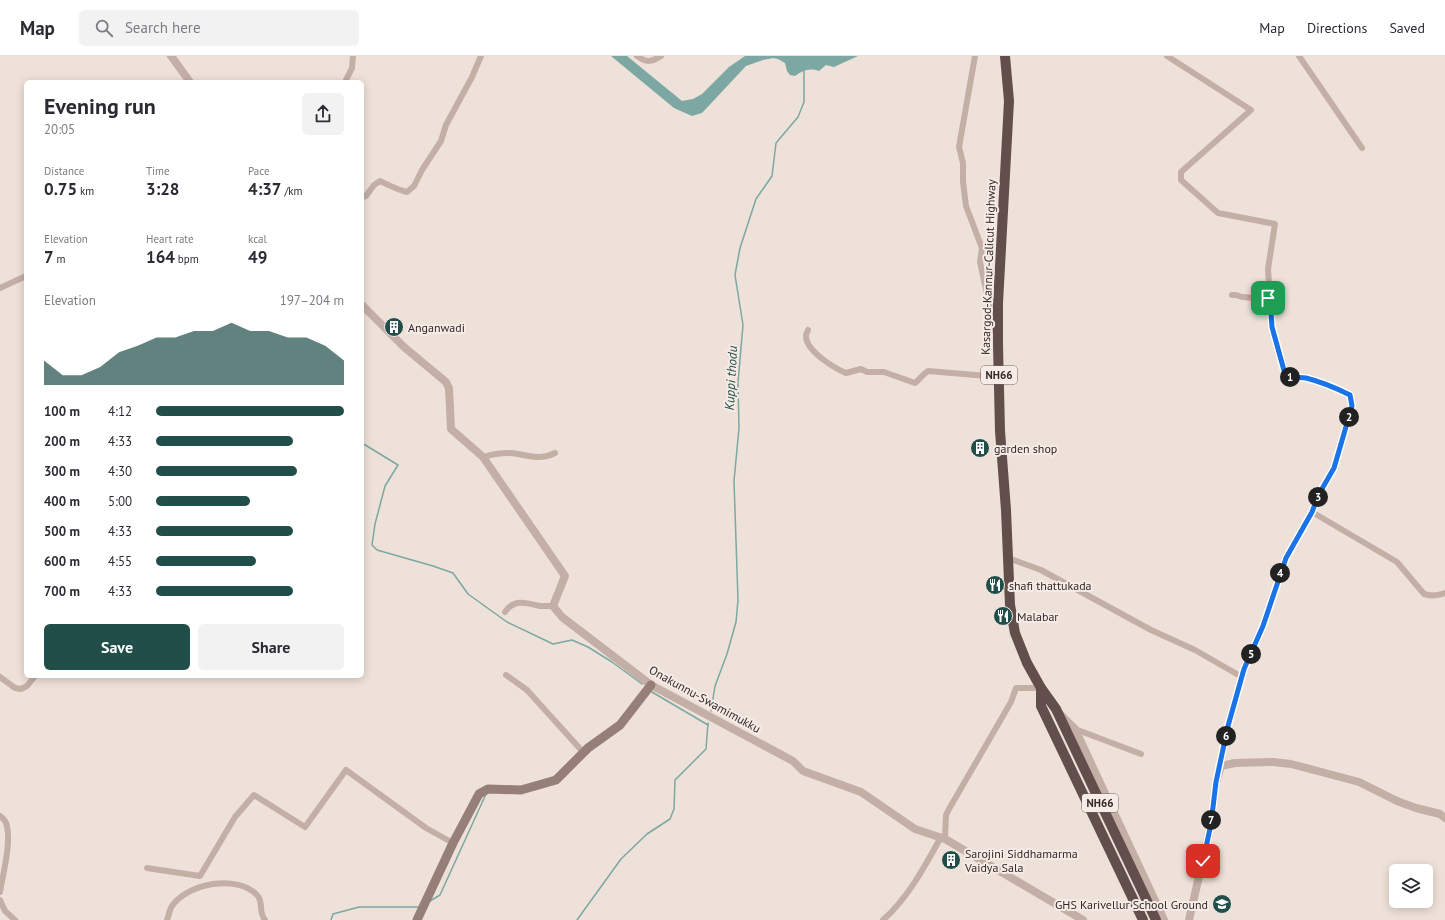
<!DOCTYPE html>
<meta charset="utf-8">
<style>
:root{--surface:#fff;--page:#f2f2f3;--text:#2b2b33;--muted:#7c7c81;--line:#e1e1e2;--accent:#214e49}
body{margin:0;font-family:"PT Sans",sans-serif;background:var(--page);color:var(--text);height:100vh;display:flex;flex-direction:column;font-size:15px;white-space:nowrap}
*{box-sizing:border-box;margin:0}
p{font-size:13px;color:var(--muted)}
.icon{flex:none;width:22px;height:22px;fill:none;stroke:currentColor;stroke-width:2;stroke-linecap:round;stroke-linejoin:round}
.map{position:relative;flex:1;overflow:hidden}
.sheet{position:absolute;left:24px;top:24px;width:340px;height:598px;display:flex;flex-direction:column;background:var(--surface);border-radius:6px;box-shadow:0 2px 10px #0003}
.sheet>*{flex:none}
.fabs{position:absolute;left:1389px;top:808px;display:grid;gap:8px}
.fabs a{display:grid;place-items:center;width:44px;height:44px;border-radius:6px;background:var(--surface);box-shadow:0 2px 10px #0003;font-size:20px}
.pin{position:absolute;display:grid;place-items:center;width:34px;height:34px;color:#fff;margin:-17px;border-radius:8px;box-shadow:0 2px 6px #0006}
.km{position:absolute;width:20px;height:20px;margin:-10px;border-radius:50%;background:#222;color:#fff;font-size:11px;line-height:20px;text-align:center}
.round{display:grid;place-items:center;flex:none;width:42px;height:42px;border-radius:6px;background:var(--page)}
.head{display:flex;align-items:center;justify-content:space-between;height:68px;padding:0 20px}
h1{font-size:22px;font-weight:700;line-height:30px}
.figures{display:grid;grid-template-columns:repeat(3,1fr);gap:6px;height:68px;padding:4px 20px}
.figures div{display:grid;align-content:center}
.figures b{font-size:17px;font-weight:700}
.figures small{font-size:11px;font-weight:400}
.figures p{font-size:11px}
.chart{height:112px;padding:8px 20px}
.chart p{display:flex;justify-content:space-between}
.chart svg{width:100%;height:72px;margin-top:4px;fill:var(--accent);opacity:.7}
.action{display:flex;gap:8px;margin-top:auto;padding:8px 20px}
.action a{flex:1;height:46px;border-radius:6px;background:var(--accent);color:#fff;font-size:16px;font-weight:700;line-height:46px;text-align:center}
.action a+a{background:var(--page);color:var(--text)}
ul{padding:0 20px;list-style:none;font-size:13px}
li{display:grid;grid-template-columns:64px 48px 1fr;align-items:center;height:30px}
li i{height:10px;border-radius:5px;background:var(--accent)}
header{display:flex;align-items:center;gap:24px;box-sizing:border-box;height:56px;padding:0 20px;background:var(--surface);border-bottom:1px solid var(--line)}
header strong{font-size:19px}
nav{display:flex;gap:22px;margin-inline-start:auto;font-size:14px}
.search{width:280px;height:36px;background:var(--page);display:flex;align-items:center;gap:10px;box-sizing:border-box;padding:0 14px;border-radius:6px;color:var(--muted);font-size:15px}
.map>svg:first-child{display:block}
.water{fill:#7ca7a2}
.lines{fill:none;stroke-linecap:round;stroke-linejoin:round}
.stream{stroke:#7ca7a2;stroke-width:1.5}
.minor{stroke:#c4afa7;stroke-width:6}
.tertiary{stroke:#c4afa7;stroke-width:8}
.secondary{stroke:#977f79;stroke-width:9}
.trunk{stroke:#624f4c;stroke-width:10}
.route-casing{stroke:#fff;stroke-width:8}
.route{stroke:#1a73e8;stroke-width:5}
.labels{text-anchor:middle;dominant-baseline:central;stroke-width:4;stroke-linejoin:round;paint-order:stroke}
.shield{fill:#f6ebe5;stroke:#6d6260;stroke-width:1}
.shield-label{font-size:11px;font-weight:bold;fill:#322827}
.street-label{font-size:12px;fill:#322827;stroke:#f6ebe5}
.poi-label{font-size:12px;fill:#322827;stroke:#f6ebe5;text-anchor:start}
.water-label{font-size:13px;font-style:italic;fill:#214e49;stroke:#f6ebe5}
</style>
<header>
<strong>Map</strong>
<div class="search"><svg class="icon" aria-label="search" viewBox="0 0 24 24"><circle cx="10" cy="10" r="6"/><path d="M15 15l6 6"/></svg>Search here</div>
<nav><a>Map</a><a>Directions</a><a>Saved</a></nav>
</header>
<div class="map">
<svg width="1445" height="864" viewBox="0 0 1445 864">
<rect width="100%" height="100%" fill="#eee1d9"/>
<path class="water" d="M611 0H627L682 45 693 43 702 38 729 11 745 0H858L834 11 826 9 819 15C809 12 803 14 795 20L790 19 787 15 785 7 778 3 773 2 763 4 746 10 702 57 692 60 674 52Z"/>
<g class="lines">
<g class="stream">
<path d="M362 387 398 409 385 430 375 468 372 489 377 494 433 510 453 517 468 538 507 566 553 588 572 584 588 591 612 606 642 628"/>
<path d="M652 636 708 669"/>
<path d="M711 655 715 630 727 598 736 566 738 544 734 425 739 372 738 326 743 269 735 219 740 192 756 143 772 120 776 87 798 61 804 46V13"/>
<path d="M430 845 440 839 486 738"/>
<path d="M331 864 333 858 359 851H420"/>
<path d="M577 864 621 803 647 778 670 763 674 753 675 724 706 693 708 667"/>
</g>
<g class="minor">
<path d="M637 0C646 7 652 6 661 0"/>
<path d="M975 0 959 91 963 107V126L966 150 982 192 980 206 995 275"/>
<path d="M1167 0 1251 54 1181 116V124L1218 157 1275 168 1268 213 1272 271 1285 318C1293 324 1297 320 1306 322 1322 325 1336 332 1350 339L1352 350 1334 412 1319 438 1312 456 1285 502 1263 570 1244 613 1228 670 1221 710"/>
<path d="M1299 0 1362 92"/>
<path d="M345 26 352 12 353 0"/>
<path d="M362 141 366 140 374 129 380 125C389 129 397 134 407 136L414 130 422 114 441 85 446 69 472 21 481 0"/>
<path d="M0 232 26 220"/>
<path d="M1232 239H1236L1242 241 1270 243"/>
<path d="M808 274C807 276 806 278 806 280 806 295 834 312 846 317L861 313 867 316H884L915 327C920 323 922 319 928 315L999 321"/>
<path d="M483 401C492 398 502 397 511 397 528 399 539 405 555 397"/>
<path d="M1312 456 1397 506 1424 538C1431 540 1438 540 1445 537"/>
<path d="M1008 502 1041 514 1151 574 1195 594 1242 621"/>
<path d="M505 556C514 542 527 547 540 550 544 550 549 550 553 550"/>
<path d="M506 619 527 634 583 696"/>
<path d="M0 621 15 632 21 633 27 630 35 620"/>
<path d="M1075 673 1141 698"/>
<path d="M0 760C3 762 6 766 7 770 11 789 3 817 0 836"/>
<path d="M945 783 946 759 949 753 1011 646 1016 632H1041"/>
<path d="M147 812 200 820 235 761 254 739 305 771 346 714 426 772 453 787"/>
<path d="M0 844 5 855 15 864"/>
<path d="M167 864C169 860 169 854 172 850 188 827 237 818 257 839 264 846 258 856 265 864"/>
<path d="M883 864C908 842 925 810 941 781"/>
</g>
<g class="tertiary">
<path d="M171 0 190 26"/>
<path d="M362 249 404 291 446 326 449 332 451 373 483 401 565 520 553 550 562 561 651 629 793 705 803 715 861 736 915 773 945 783 1083 864"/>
<path d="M1060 658 1075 673 1164 864"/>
<path d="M1189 864 1211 768 1216 726 1221 710 1235 707 1273 706 1291 708 1359 726 1397 745 1416 752 1440 758 1445 762"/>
</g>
<path class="secondary" d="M417 864 453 787 479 738 488 733 521 734 556 724 588 692 620 669 651 629"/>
<g class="trunk">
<path d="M1005 0 1009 45 998 247V288L1000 375 1006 454 1010 549 1015 577 1027 607 1041 632 1056 653 1156 864"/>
<path d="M1041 632V650L1143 864"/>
</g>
</g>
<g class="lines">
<defs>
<path id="route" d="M1203 805 1211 768 1216 726 1228 670 1244 613 1263 570 1286 502 1312 456 1319 438 1334 412 1352 350 1350 339C1336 332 1322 326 1306 322 1297 320 1293 324 1285 318L1272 271 1270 243 1268 242"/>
</defs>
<use href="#route" class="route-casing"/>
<use href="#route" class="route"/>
</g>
<defs>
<symbol id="building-disc" viewBox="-11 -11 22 22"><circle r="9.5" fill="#214e49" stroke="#f6ebe5"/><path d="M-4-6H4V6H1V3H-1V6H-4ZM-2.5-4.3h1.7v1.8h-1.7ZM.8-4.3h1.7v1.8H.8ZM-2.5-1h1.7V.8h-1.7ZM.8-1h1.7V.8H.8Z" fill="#fff"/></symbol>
<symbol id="restaurant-disc" viewBox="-11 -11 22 22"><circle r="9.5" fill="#214e49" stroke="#f6ebe5"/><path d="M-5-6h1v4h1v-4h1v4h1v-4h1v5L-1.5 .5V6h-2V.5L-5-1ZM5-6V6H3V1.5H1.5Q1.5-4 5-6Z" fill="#fff"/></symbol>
<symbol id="school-disc" viewBox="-11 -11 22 22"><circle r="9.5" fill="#214e49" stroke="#f6ebe5"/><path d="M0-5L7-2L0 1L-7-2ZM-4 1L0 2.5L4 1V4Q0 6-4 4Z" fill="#fff"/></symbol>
</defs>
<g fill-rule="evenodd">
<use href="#building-disc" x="383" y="260" width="22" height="22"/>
<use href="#building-disc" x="969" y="381" width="22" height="22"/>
<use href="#restaurant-disc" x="984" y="518" width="22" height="22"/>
<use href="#restaurant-disc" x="992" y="549" width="22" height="22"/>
<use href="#building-disc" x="940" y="793" width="22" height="22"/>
<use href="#school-disc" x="1211" y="837" width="22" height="22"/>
</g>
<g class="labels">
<g class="shield">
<rect x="981" y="310" width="36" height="18" rx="3"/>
<rect x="1082" y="738" width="36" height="18" rx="3"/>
</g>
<g class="shield-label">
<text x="999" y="319">NH66</text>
<text x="1100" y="747">NH66</text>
</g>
<g class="street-label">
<text transform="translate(988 211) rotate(-88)">Kasargod-Kannur-Calicut Highway</text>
<text transform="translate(705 643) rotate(29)">Onakunnu-Swamimukku</text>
</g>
<g class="poi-label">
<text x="408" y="271">Anganwadi</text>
<text x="994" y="392">garden shop</text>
<text x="1009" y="529">shafi thattukada</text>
<text x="1017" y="560">Malabar</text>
<text x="965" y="797">Sarojini Siddhamarma<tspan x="965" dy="14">Vaidya Sala</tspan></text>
<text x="1208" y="848" text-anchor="end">GHS Karivellur School Ground</text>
</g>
<g class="water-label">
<text transform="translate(731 322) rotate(-87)">Kuppi thodu</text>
</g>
</g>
</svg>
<div class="fabs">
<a><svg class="icon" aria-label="layers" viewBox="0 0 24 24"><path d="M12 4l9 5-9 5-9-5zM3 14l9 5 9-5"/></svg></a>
</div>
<div class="pin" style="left:1268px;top:242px;background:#1e9e55"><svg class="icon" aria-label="arrive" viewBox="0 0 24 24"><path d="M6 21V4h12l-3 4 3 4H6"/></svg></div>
<div class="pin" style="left:1203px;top:805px;background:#d93025"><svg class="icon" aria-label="check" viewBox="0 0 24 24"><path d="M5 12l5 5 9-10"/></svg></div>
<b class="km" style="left:1290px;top:321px">1</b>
<b class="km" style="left:1349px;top:361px">2</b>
<b class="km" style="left:1318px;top:441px">3</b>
<b class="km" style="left:1280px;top:517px">4</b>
<b class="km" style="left:1251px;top:598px">5</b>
<b class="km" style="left:1226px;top:680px">6</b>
<b class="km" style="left:1211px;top:764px">7</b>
<section class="sheet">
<div class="head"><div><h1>Evening run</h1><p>20:05</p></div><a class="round"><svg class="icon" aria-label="share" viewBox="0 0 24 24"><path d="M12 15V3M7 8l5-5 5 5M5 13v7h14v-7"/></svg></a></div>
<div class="figures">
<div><p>Distance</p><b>0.75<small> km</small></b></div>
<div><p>Time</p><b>3:28</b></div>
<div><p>Pace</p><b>4:37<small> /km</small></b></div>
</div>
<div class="figures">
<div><p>Elevation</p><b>7<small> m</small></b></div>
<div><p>Heart rate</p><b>164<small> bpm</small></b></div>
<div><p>kcal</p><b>49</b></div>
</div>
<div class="chart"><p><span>Elevation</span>197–204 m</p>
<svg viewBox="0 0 160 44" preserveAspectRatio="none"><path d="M0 44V29L10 38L20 38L30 33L40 24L50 20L60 15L70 15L80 11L90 11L100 6L110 11L120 11L130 15L140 15L150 20L160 29V44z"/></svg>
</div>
<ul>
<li><b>100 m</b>4:12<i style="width:100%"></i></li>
<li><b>200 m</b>4:33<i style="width:73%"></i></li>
<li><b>300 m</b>4:30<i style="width:75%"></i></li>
<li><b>400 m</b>5:00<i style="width:50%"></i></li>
<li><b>500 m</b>4:33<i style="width:73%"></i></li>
<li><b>600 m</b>4:55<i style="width:53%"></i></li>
<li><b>700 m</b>4:33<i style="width:73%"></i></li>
</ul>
<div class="action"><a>Save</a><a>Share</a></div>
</section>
</div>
